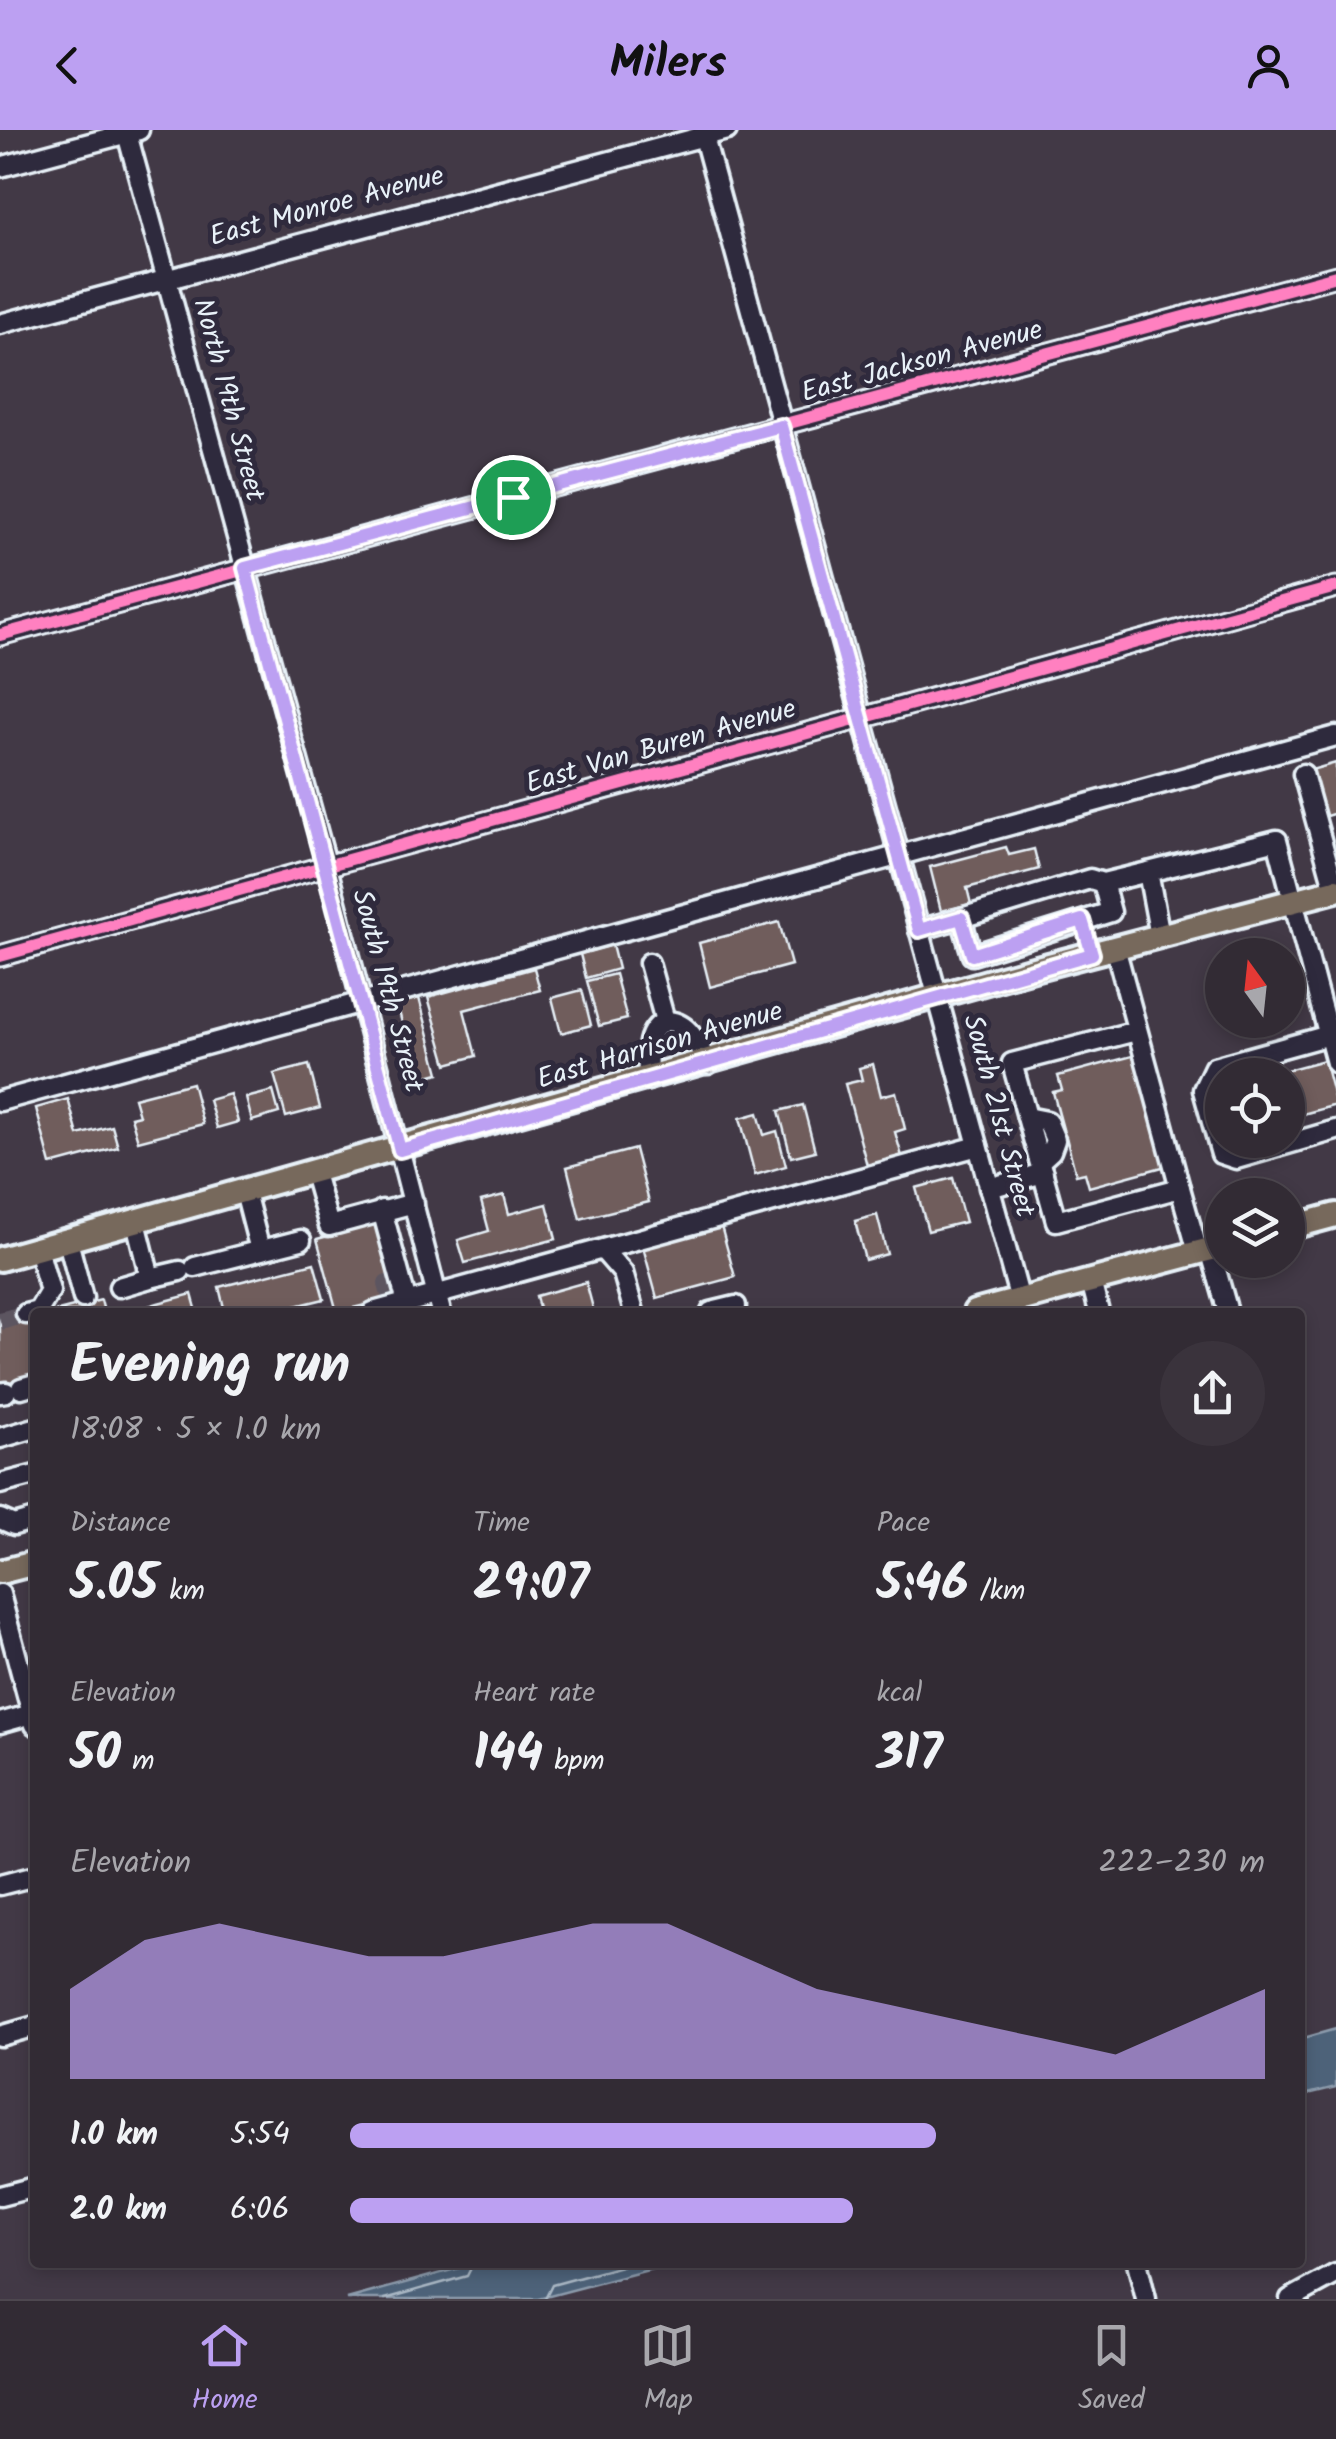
<!DOCTYPE html>
<meta charset="utf-8">
<style>
:root{--surface:#322b34;--page:#3a333c;--text:#f1f3f6;--muted:#a8a7ac;--line:#4d474f;--accent:#bca0f2}
body{margin:0;font-family:Kalam,sans-serif;background:var(--page);color:var(--text);height:100vh;display:flex;flex-direction:column;font-size:38px;white-space:nowrap}
*{box-sizing:border-box;margin:0}
p{font-size:32px;color:var(--muted)}
.icon{flex:none;width:55px;height:55px;fill:none;stroke:currentColor;stroke-width:2;stroke-linecap:round;stroke-linejoin:round}
.map{position:relative;flex:1;overflow:hidden}
.panel{position:absolute;left:30px;top:1178px;width:1275px;height:960px;display:flex;flex-direction:column;background:var(--surface);border-radius:10px;box-shadow:0 5px 15px #0003,0 0 0 2px var(--line)}
.panel>*{flex:none}
.needle{width:65px;rotate:345deg}
.fabs{position:absolute;left:1205px;top:808px;display:grid;gap:20px}
.fabs a{display:grid;place-items:center;width:100px;height:100px;border-radius:50%;background:var(--surface);box-shadow:0 5px 15px #0003,0 0 0 2px var(--line);font-size:50px}
.pin{position:absolute;display:grid;place-items:center;width:85px;height:85px;color:#fff;margin:-42px;border:5px solid #fff;border-radius:50%;box-shadow:0 2px 10px #0007}
.round{display:grid;place-items:center;flex:none;width:105px;height:105px;border-radius:52px;background:var(--page)}
.summary{display:flex;align-items:center;justify-content:space-between;height:170px;padding:0 40px}
h1{font-size:55px;font-weight:700;line-height:75px}
.stats{display:grid;grid-template-columns:repeat(3,1fr);gap:15px;height:170px;padding:10px 40px}
.stats div{display:grid;align-content:center}
.stats b{font-size:50px;font-weight:700}
.stats small{font-size:28px;font-weight:400}
.stats p{font-size:28px}
.chart{height:280px;padding:20px 40px}
.chart p{display:flex;justify-content:space-between}
.chart svg{width:100%;height:180px;margin-top:10px;fill:var(--accent);opacity:.7}
ul{padding:0 40px;list-style:none;font-size:32px}
li{display:grid;grid-template-columns:160px 120px 1fr;align-items:center;height:75px}
li i{height:25px;border-radius:12px;background:var(--accent)}
header{display:flex;justify-content:space-between;align-items:center;height:130px;padding:0 40px;background:var(--accent);color:#111;font-size:45px;font-weight:700}
.tabs{display:flex;justify-content:space-around;align-items:center;height:140px;border-top:2px solid var(--line);background:var(--surface);font-size:28px;color:var(--muted)}
.tabs a{display:grid;justify-items:center;gap:5px}
.tabs .on{color:var(--accent)}
.map>svg:first-child{display:block}
.water{fill:#4e6279;stroke:#8c9bac;stroke-width:2.5}
.lines{fill:none;stroke-linecap:round;stroke-linejoin:round}
.shore{stroke:#aab8c5;stroke-width:2.5}
.building{fill:#6f5d5c;stroke:#e8f1f8;stroke-width:2.5}
.minor-tunnel{stroke:#5b5561;stroke-width:18;stroke-dasharray:18 9;stroke-linecap:butt}
.minor-casing{stroke:#e8f1f8;stroke-width:25}
.major-casing{stroke:#e8f1f8;stroke-width:30}
.minor{stroke:#2f2a3d;stroke-width:18}
.major{stroke:#77695c;stroke-width:22}
.cycleway-casing{stroke:#2f2a3d;stroke-width:19}
.cycleway{stroke:#ff80c0;stroke-width:12}
.route-casing{stroke:#fff;stroke-width:20}
.route{stroke:#bca0f2;stroke-width:12}
.labels{text-anchor:middle;dominant-baseline:central;stroke-width:10;stroke-linejoin:round;paint-order:stroke}
.street-label{font-size:28px;fill:#e8f1f8;stroke:#2f2a3d}
</style>
<header><svg class="icon" aria-label="back" viewBox="0 0 24 24"><path d="M15 5l-7 7 7 7"/></svg>Milers<svg class="icon" aria-label="person" viewBox="0 0 24 24"><circle cx="12" cy="8" r="4"/><path d="M4 21q1-7 8-7t8 7"/></svg></header>
<div class="map">
<svg width="1336" height="2169" viewBox="0 0 1336 2169">
<rect width="100%" height="100%" fill="#423946"/>
<filter id="ink" filterUnits="userSpaceOnUse"><feTurbulence type="fractalNoise" baseFrequency=".01" numOctaves="2"/><feDisplacementMap in="SourceGraphic" scale="20" xChannelSelector="R" yChannelSelector="G"/><feConvolveMatrix kernelMatrix="1 2 1 2 8 2 1 2 1" color-interpolation-filters="sRGB"/></filter>
<g filter="url(#ink)">
<g class="water">
<path d="M1336 1899V1957L1300 1966V1909Z"/>
<path d="M481 2132H675V2133L538 2169H347Z"/>
</g>
<g class="lines">
<g class="shore">
<path d="M385 2169 467 2146 474 2132"/>
<path d="M545 2169 552 2155 636 2132"/>
</g>
</g>
<g class="building">
<path d="M1336 633V683L1323 687 1311 640Z"/>
<path d="M1006 717 1009 725 1034 719 1039 739 967 758 971 774 941 781 930 737Z"/>
<path d="M779 792 791 835 710 857 699 813Z"/>
<path d="M612 815 618 839 586 848 580 824Z"/>
<path d="M534 838 540 860 464 880 476 926 447 934 428 867Z"/>
<path d="M615 844 627 889 599 896 587 851Z"/>
<path d="M582 860 591 895 561 903 552 868Z"/>
<path d="M419 868 439 943 417 949 397 874Z"/>
<path d="M1136 925 1166 1036 1089 1057 1085 1043 1076 1045 1066 1007 1050 1011 1048 1003 1063 999 1053 962 1062 960 1058 946Z"/>
<path d="M1324 930 1336 975 1288 988V945H1268Z"/>
<path d="M873 934 881 966 896 962 905 999 895 1002 903 1030 868 1039 845 954 862 950 859 938Z"/>
<path d="M309 935 320 978 286 987 274 944Z"/>
<path d="M192 953 203 994 138 1011 131 987 139 985 134 968Z"/>
<path d="M273 961 279 983 252 991 246 968Z"/>
<path d="M230 964 238 992 217 998 209 970Z"/>
<path d="M68 969 78 1005 112 996 118 1017 51 1035 36 978Z"/>
<path d="M803 975 815 1021 791 1027 779 981Z"/>
<path d="M758 983 764 1005 777 1001 786 1036 755 1045 740 988Z"/>
<path d="M635 1019 649 1072 580 1089 567 1037Z"/>
<path d="M953 1048 965 1092 928 1101 916 1058Z"/>
<path d="M504 1065 509 1084 547 1074 556 1109 465 1133 458 1110 489 1101 481 1071Z"/>
<path d="M877 1085 887 1124 865 1130 855 1091Z"/>
<path d="M381 1092 401 1166 337 1182 317 1109Z"/>
<path d="M721 1096 735 1147 657 1168 643 1117Z"/>
<path d="M314 1133 324 1169 271 1182H225L219 1157Z"/>
<path d="M586 1152 594 1182H540L536 1166Z"/>
<path d="M192 1164 197 1182H130L158 1173Z"/>
<path d="M101 1170 104 1182H54Z"/>
<path d="M24 1177 35 1187V1245L18 1249 22 1262 7 1266 0 1253V1184Z"/>
</g>
<g class="lines">
<g class="minor-tunnel">
<path d="M391 1168 387 1154 397 1151"/>
<path d="M0 1191 26 1184"/>
</g>
<defs>
<g id="minor">
<path d="M126 0 327 737 441 1182"/>
<path d="M702 0 1020 1170"/>
<path d="M0 37 139 0"/>
<path d="M0 194 727 0"/>
<path d="M0 505 1336 146"/>
<path d="M1303 644 1335 760"/>
<path d="M961 788 1090 749 1103 753 1148 742"/>
<path d="M919 800 961 788 972 825 1111 782 1103 753"/>
<path d="M1160 806 1148 742 1277 710 1336 933"/>
<path d="M1115 817 1180 1058 1056 1091 1012 933 1136 901"/>
<path d="M0 826 1336 457"/>
<path d="M649 833 665 891"/>
<path d="M1329 905 1214 937 1203 960 1221 1024 1236 1029 1336 1000"/>
<path d="M648 950C648 928 643 902 665 891 690 891 697 914 708 934"/>
<path d="M0 971 1336 606"/>
<path d="M1027 987 1047 991 1055 1010 1051 1021 1040 1031"/>
<path d="M314 1043 329 1096 414 1073"/>
<path d="M989 1058 1043 1043"/>
<path d="M1180 1058 1198 1122"/>
<path d="M245 1062 260 1120"/>
<path d="M382 1080 407 1173"/>
<path d="M68 1111 83 1168"/>
<path d="M1210 1119 1228 1182"/>
<path d="M603 1120 623 1143 634 1182"/>
<path d="M195 1137 301 1110"/>
<path d="M150 1148 180 1141"/>
<path d="M1091 1151 1099 1182"/>
<path d="M119 1157 150 1148 136 1092"/>
<path d="M373 1182 978 1016"/>
<path d="M711 1182 736 1176"/>
<path d="M26 1184 38 1181 50 1161 38 1119"/>
<path d="M21 1258 35 1254"/>
<path d="M0 1263 6 1262"/>
<path d="M0 1308 35 1298"/>
<path d="M0 1354 35 1345"/>
<path d="M0 1389 14 1395 35 1389"/>
<path d="M0 1464 35 1595"/>
<path d="M0 1593 32 1584"/>
<path d="M0 1755 35 1746"/>
<path d="M0 1906 35 1896"/>
<path d="M0 2066 35 2057"/>
<path d="M1137 2132 1146 2169"/>
<path d="M1290 2169 1336 2144"/>
</g>
<g id="major">
<path d="M1288 1098 1336 1085"/>
<path d="M0 1129 1037 838 1336 760"/>
<path d="M975 1182 1222 1116"/>
<path d="M0 1442 35 1433"/>
</g>
</defs>
<use href="#minor" class="minor-casing"/>
<use href="#major" class="major-casing"/>
<use href="#minor" class="minor"/>
<use href="#major" class="major"/>
<defs>
<g id="cycleway">
<path d="M0 505 1336 146"/>
<path d="M0 826 1336 457"/>
</g>
</defs>
<use href="#cycleway" class="cycleway-casing"/>
<use href="#cycleway" class="cycleway"/>
</g>
</g>
<g class="lines" filter="url(#ink)">
<defs>
<path id="route" d="M781 296 919 800 961 788 972 825 1082 790 1092 824 400 1020 245 438Z"/>
</defs>
<use href="#route" class="route-casing"/>
<use href="#route" class="route"/>
</g>
<g class="labels">
<g class="street-label">
<text transform="translate(327 77) rotate(-15)">East Monroe Avenue</text>
<text transform="translate(922 232) rotate(-15)">East Jackson Avenue</text>
<text transform="translate(228 270) rotate(75)">North 19th Street</text>
<text transform="translate(661 617) rotate(-16)">East Van Buren Avenue</text>
<text transform="translate(387 861) rotate(75)">South 19th Street</text>
<text transform="translate(660 916) rotate(-16)">East Harrison Avenue</text>
<text transform="translate(998 986) rotate(75)">South 21st Street</text>
</g>
</g>
</svg>
<div class="fabs">
<a><svg class="needle" viewBox="-14 -14 28 28"><path d="M0-13l5 13h-10z" fill="#e53935"/><path d="M0 13l5-13h-10z" fill="#a8a7ac"/></svg></a>
<a><svg class="icon" aria-label="locate" viewBox="0 0 24 24"><circle cx="12" cy="12" r="6"/><path d="M12 2v4M12 18v4M2 12h4M18 12h4"/></svg></a>
<a><svg class="icon" aria-label="layers" viewBox="0 0 24 24"><path d="M12 4l9 5-9 5-9-5zM3 14l9 5 9-5"/></svg></a>
</div>
<div class="pin" style="left:513px;top:367px;background:#1e9e55"><svg class="icon" aria-label="arrive" viewBox="0 0 24 24"><path d="M6 21V4h12l-3 4 3 4H6"/></svg></div>
<section class="panel">
<div class="summary"><div><h1>Evening run</h1><p>18:08 · 5 × 1.0 km</p></div><a class="round"><svg class="icon" aria-label="share" viewBox="0 0 24 24"><path d="M12 15V3M7 8l5-5 5 5M5 13v7h14v-7"/></svg></a></div>
<div class="stats">
<div><p>Distance</p><b>5.05<small> km</small></b></div>
<div><p>Time</p><b>29:07</b></div>
<div><p>Pace</p><b>5:46<small> /km</small></b></div>
</div>
<div class="stats">
<div><p>Elevation</p><b>50<small> m</small></b></div>
<div><p>Heart rate</p><b>144<small> bpm</small></b></div>
<div><p>kcal</p><b>317</b></div>
</div>
<div class="chart"><p><span>Elevation</span>222–230 m</p>
<svg viewBox="0 0 160 44" preserveAspectRatio="none"><path d="M0 44V22L10 10L20 6L30 10L40 14L50 14L60 10L70 6L80 6L90 14L100 22L110 26L120 30L130 34L140 38L150 30L160 22V44z"/></svg>
</div>
<ul>
<li><b>1.0 km</b>5:54<i style="width:64%"></i></li>
<li><b>2.0 km</b>6:06<i style="width:55%"></i></li>
</ul>
</section>
</div>
<nav class="tabs">
<a class="on"><svg class="icon" aria-label="home" viewBox="0 0 24 24"><path d="M3 11l9-7 9 7M6 9v11h12V9"/></svg>Home</a>
<a><svg class="icon" aria-label="map" viewBox="0 0 24 24"><path d="M3 6l6-2 6 2 6-2v14l-6 2-6-2-6 2zM9 4v14M15 6v14"/></svg>Map</a>
<a><svg class="icon" aria-label="saved" viewBox="0 0 24 24"><path d="M7 4h10v16l-5-4-5 4z"/></svg>Saved</a>
</nav>
